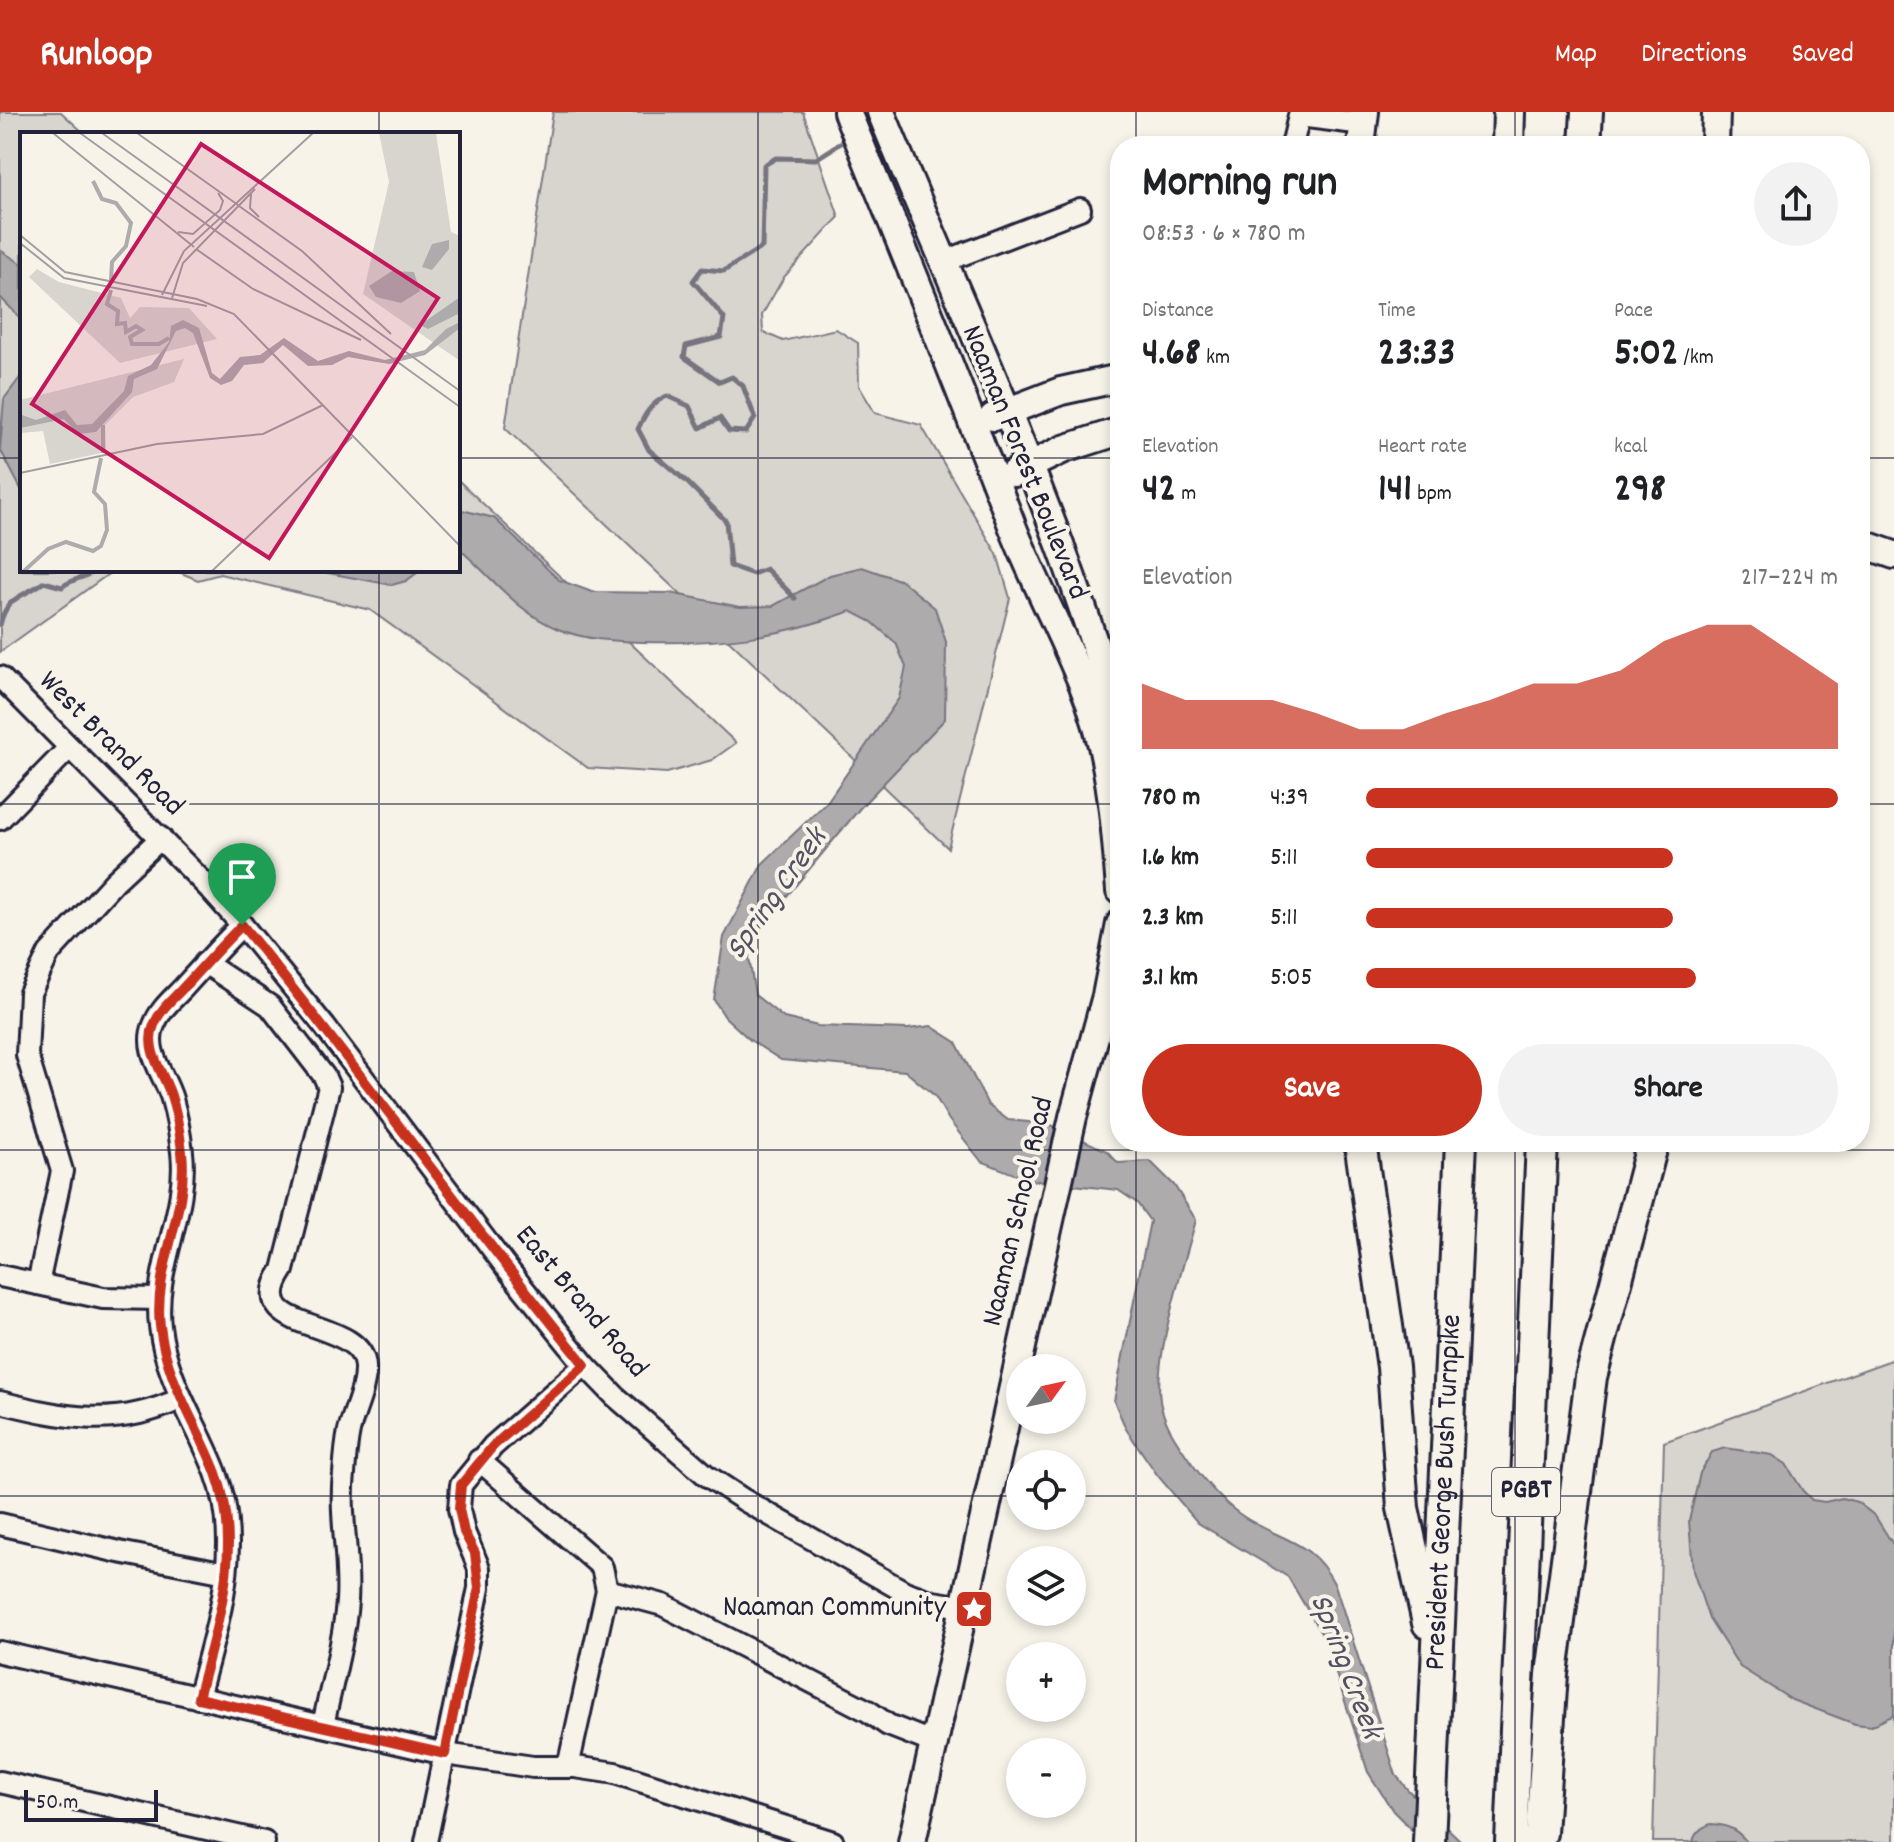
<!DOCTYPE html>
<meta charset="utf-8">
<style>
:root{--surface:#fff;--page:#f2f2f2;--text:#202124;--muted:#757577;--accent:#c8321e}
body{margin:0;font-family:Dekko,sans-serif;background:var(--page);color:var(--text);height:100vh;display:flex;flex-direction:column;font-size:30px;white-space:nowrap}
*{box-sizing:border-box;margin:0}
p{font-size:26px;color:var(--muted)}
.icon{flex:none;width:44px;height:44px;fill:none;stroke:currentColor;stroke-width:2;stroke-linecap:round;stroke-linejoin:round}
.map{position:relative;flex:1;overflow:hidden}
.drawer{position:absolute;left:1110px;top:24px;width:760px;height:1016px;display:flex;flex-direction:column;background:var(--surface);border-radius:32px;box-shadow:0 4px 12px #0003}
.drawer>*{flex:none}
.needle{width:52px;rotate:57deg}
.tools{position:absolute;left:1006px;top:1242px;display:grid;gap:16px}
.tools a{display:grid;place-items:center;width:80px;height:80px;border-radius:50%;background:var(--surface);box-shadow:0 4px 12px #0003;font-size:40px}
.scale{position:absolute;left:24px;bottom:20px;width:134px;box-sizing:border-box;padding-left:8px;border:4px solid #22223b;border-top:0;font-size:22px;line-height:28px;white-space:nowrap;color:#22223b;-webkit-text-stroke:6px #f7f3e8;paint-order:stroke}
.pin{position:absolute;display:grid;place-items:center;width:68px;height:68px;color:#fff;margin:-82px -34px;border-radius:50% 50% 50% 0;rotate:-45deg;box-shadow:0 0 8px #0007}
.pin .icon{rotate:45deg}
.round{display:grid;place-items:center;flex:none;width:84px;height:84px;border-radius:42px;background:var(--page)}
.overview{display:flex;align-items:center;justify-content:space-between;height:136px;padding:0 32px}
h1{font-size:44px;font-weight:700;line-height:60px}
.stats{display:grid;grid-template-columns:repeat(3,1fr);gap:12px;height:136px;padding:8px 32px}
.stats div{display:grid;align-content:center}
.stats b{font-size:40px;font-weight:700}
.stats small{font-size:22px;font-weight:400}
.stats p{font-size:22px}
.chart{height:224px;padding:16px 32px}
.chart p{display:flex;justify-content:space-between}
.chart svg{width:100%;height:144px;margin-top:8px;fill:var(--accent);opacity:.7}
.cta{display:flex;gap:16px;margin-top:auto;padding:16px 32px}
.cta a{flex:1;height:92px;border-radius:48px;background:var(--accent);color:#fff;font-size:32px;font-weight:700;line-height:92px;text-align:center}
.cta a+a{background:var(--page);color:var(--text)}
ul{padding:0 32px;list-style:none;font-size:26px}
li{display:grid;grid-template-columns:128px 96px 1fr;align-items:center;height:60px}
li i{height:20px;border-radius:10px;background:var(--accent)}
header{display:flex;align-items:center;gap:48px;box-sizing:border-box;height:112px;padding:0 40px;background:var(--accent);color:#fff}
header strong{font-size:38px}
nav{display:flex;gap:44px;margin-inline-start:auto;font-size:28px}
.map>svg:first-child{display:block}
.green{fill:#d8d5cf;stroke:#7d7c85;stroke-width:2}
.water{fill:#aeabad;stroke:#76747f;stroke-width:2}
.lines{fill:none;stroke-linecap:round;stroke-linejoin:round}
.stream{stroke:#76747f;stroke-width:5}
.minor-casing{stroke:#22223b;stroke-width:26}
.major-casing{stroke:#22223b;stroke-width:32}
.highway-casing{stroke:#22223b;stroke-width:36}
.minor{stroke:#f7f3e8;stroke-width:20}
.major{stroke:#f7f3e8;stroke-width:26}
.highway{stroke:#f7f3e8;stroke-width:30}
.route-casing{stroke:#fff;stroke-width:16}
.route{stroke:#c8321e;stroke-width:10}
.grid{fill:none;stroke:#22223b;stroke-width:2;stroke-opacity:0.55}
.labels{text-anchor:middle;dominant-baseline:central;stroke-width:8;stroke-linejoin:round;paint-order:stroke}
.shield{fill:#f7f3e8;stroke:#62616f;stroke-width:2}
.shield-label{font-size:28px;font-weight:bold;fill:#22223b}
.street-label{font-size:30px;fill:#22223b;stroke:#f7f3e8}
.poi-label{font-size:30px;fill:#22223b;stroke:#f7f3e8;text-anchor:end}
.water-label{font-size:32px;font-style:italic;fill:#535263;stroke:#f7f3e8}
.inset-river{fill:none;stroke:#aeabad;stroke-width:4}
.inset-road{fill:none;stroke:#a29fa3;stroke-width:2}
.view{fill:#c2185b;fill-opacity:0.15;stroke:#c2185b;stroke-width:4}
.inset-edge{fill:none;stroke:#22223b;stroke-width:4}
</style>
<header>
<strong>Runloop</strong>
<nav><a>Map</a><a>Directions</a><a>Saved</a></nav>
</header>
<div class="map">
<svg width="1894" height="1730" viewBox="0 0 1894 1730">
<rect width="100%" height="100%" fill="#f7f3e8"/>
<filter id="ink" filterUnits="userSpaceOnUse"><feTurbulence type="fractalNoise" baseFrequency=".0125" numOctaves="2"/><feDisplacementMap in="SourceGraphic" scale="16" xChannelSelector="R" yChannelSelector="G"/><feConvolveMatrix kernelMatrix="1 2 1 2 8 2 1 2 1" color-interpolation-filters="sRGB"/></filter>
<g filter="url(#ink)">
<g class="green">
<path d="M0 0H61L85 22H22V458H114L0 540Z"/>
<path d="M553 0H803L839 105 784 165 762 203 763 220 783 229 836 217 858 231 859 274 875 301 921 313 997 442 1010 486 948 736 505 316Z"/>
<path d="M458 368 736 631 712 648 667 661 588 656 370 498 220 462 198 468 174 458H458Z"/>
<path d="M1894 1247V1730H1653L1664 1330Z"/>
</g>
<g class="water">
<path d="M0 138 22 152V208L0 185Z"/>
<path d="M22 263V379L0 337 4 287Z"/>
<path d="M462 398 494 406 559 468 592 480 670 481 740 495 773 494 830 463 862 455 902 469 935 496 946 530 945 607 861 695 756 821 749 845 755 883 784 906 818 914 908 917 931 914 956 930 988 993 1008 1008 1049 1012 1107 1039 1118 1051 1150 1049 1174 1073 1196 1108C1184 1153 1151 1251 1161 1294 1166 1316 1180 1334 1193 1353 1207 1372 1224 1392 1244 1405 1283 1430 1311 1427 1335 1473L1396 1663 1408 1678 1462 1730H1424L1393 1699 1368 1660 1325 1528 1288 1465 1198 1411 1158 1364 1126 1317 1114 1289 1150 1109 1137 1091 1118 1078 1029 1068 981 1049 949 1008 935 984 905 959 781 948 750 928 725 905 714 888 724 825 762 752 827 690 899 586 906 555 896 531 872 510 851 499C779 526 718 532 642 530 613 529 585 528 558 517 519 501 494 468 464 441H458V399Z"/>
<path d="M312 458H421L406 469 392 473Z"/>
<path d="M1725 1336 1772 1343 1786 1352 1803 1379 1812 1388 1825 1390 1842 1386 1857 1390 1875 1404 1894 1434V1603L1871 1614 1855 1612 1792 1588 1740 1555 1709 1507 1693 1459 1689 1409 1700 1361 1712 1340Z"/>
<path d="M1711 1712C1728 1713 1736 1717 1747 1730H1693C1695 1720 1702 1715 1711 1712Z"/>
</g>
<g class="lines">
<g class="stream">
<path d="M795 486 766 457 753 462 730 454 726 409 687 370 649 338 638 317C645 302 651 291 667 284L689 294 700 316 720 306 729 319 746 320 755 306 743 274 732 265 720 270 684 245 686 234 721 225 724 206 693 169 702 157 724 159 762 135 764 53 776 46 816 47 849 26"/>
<path d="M0 513C7 483 22 486 44 470L62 475C73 466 84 467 95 458"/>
</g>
<defs>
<g id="minor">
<path d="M1292 34 1299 4 1364 12"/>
<path d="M943 150 1080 97"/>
<path d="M0 565 209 776 242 813 325 915 506 1155 585 1253 615 1284 706 1363 744 1388 905 1480 933 1490 965 1495"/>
<path d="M0 707 69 636"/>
<path d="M205 851 270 894 324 964 329 975 283 1158C239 1224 363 1203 365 1255 366 1277 354 1298 349 1319 346 1333 345 1348 344 1362 339 1404 350 1446 347 1489 344 1530 331 1573 323 1614"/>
<path d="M0 1164 38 1172 62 1059 27 943 30 881 49 841 115 769 161 726"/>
<path d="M38 1172 103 1186 159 1187"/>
<path d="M0 1290C65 1306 116 1317 180 1287"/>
<path d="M479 1348 602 1455 607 1478 568 1655"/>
<path d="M0 1412 119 1440 226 1461"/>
<path d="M607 1478 663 1493 868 1599 888 1613 934 1631"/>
<path d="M0 1540 445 1642 533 1655H575L615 1661 833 1730"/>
<path d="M198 1586C217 1512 244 1435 216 1361 197 1311 166 1269 160 1214 153 1155 189 1099 182 1040 180 1022 177 1005 172 987 165 963 143 939 154 913 160 897 173 887 184 875 203 854 222 833 242 813"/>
<path d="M0 1670 264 1730"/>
<path d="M426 1730 479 1476V1456L464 1420 459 1397 461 1373 493 1334 585 1253"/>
</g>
<g id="major">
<path d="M847 0C904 138 960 277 1013 416 1034 469 1061 519 1082 571 1110 637 1115 709 1120 779"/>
<path d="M881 0C964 204 1061 403 1120 616"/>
<path d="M1361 34 1365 0"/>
<path d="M1715 34 1716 0"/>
<path d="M993 305 1061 279 1120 266"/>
<path d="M1014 361 1064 337 1120 319"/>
<path d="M1860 431 1894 443"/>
<path d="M912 1730 1073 1005 1106 884 1120 812"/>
</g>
<g id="highway">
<path d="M1508 34 1509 0"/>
<path d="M1585 34 1587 0"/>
<path d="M1360 1030 1393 1255 1403 1396 1428 1511"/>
<path id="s1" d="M1429 1730 1461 1030"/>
<path d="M1511 1730 1542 1030"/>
<path d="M1538 1730 1541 1721 1552 1562 1591 1265 1653 1030"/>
</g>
</defs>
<use href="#minor" class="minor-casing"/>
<use href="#major" class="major-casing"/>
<use href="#highway" class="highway-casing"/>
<use href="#minor" class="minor"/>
<use href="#major" class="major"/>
<use href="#highway" class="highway"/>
</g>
</g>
<g class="lines" filter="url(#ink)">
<defs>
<path id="route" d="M242 813C359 957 468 1109 585 1253L493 1334 461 1373 459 1397 464 1420 475 1441 479 1476 445 1642 198 1586C217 1512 244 1436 216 1361 197 1311 166 1269 160 1214 153 1155 189 1099 182 1040 180 1022 178 1005 172 987 166 963 143 939 154 913 160 897 173 887 184 875 203 854 222 833 242 813Z"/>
</defs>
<use href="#route" class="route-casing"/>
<use href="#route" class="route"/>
</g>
<path class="grid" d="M379 0V22M758 0V1730M1136 0V34M1515 0V34M0 346H22M458 346H1120M1860 346H1894M379 458V1730M0 692H1120M1860 692H1894M1136 1030V1730M1515 1030V1730M0 1038H1894M0 1384H1020M1072 1384H1894"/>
<defs>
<symbol id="sight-square" viewBox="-11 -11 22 22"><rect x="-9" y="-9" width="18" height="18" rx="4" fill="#c8321e" stroke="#f7f3e8"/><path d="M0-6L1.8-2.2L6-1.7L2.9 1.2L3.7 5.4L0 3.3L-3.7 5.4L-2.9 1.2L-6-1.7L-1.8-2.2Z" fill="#fff"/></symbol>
</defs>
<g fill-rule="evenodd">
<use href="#sight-square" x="952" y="1475" width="44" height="44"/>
</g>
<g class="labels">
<rect class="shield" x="1492" y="1356" width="68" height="48" rx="6"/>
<g class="shield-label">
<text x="1526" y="1380">PGBT</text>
</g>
<g class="street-label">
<text transform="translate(1023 351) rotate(68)">Naaman Forest Boulevard</text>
<text transform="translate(110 633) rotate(45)">West Brand Road</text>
<text transform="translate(1020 1100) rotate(-77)">Naaman School Road</text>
<text transform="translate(580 1191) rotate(50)">East Brand Road</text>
<text stroke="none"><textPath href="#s1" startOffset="350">President George Bush Turnpike</textPath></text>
</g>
<g class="poi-label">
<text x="946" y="1497">Naaman Community</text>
</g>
<g class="water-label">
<text transform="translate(778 783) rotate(-55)">Spring Creek</text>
<text transform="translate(1344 1555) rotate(69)">Spring Creek</text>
</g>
</g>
<g transform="translate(20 20)">
<rect width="440" height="440" fill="#f7f3e8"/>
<path d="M359 1H416L431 100 440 104V229L343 162 369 50ZM17 137 39 150 101 166 110 186 120 175 169 176 197 207 100 231 9 145ZM164 227 154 250 113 265 85 293 86 320 30 332 23 299 0 301V268Z" fill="#d8d5cf"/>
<path d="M429 108V117L412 138 402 135 412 112ZM372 139 394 140 400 159 381 171 356 165 349 154ZM440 165V181L408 197 400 193ZM163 188 179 196 192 241 200 247 220 225 240 223 264 206 298 229 329 219 365 228 405 218 426 197 440 190V196L405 223 369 232 328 225 312 233 288 234 263 213 243 231 224 233 212 249 201 253 190 246 173 201 165 196 156 199 137 237 114 247 112 260 76 300 58 302 44 287 0 296 2 283 16 288 45 278 57 293 72 292 104 259 108 244 131 233 149 210 151 194Z" fill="#aeabad"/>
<path class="inset-river" d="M73 49 82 67 96 71 111 91 106 114 92 130 91 148M91 158 87 172 98 179 97 192 105 191 106 200 116 194 122 198 110 205 112 212H139L149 206M83 321V293M4 439 28 417 46 410 73 419 81 414 87 398 85 372 74 360 81 326"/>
<path class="inset-road" d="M33 1 174 115M60 1 440 275M82 1 440 259M117 1 218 73M231 62 230 76 239 85M219 74 282 119 371 202M158 100 173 102 200 78 203 69 198 61M0 103 45 140 177 167 214 182 440 414M0 111 44 146 187 174M176 117 233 157 341 208M142 163 164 119 293 1M152 166 163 131 235 57M0 341 137 312 243 302 303 273M192 439 332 305"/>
<path class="view" d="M181 12 418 166 249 426 12 272Z"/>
<rect width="440" height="440" class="inset-edge"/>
</g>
</svg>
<div class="tools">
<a><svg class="needle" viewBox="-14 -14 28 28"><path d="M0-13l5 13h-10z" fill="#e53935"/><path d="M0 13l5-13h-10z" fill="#757577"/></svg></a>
<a><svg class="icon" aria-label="locate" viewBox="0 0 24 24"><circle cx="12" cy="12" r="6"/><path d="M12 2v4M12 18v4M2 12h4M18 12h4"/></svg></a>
<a><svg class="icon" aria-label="layers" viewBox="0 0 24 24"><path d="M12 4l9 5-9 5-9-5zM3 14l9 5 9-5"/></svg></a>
<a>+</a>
<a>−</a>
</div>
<div class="scale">50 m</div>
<div class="pin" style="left:242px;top:813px;background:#1e9e55"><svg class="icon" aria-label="arrive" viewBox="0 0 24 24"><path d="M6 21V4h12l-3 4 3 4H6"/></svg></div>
<section class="drawer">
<div class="overview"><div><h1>Morning run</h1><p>08:53 · 6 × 780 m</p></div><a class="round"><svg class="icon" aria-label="share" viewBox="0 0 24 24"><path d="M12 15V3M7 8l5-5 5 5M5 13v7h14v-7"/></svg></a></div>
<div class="stats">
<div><p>Distance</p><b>4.68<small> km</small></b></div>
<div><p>Time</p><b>23:33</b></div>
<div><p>Pace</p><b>5:02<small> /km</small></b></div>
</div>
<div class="stats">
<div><p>Elevation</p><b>42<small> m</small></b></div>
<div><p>Heart rate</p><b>141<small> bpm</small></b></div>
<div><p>kcal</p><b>298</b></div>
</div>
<div class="chart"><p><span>Elevation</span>217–224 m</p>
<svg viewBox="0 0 160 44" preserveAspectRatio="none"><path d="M0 44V24L10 29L20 29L30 29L40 33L50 38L60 38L70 33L80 29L90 24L100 24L110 20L120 11L130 6L140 6L150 15L160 24V44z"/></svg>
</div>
<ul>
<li><b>780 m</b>4:39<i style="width:100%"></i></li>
<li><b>1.6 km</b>5:11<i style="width:65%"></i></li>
<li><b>2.3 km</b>5:11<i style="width:65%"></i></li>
<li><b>3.1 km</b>5:05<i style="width:70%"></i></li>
</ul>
<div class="cta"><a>Save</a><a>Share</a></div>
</section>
</div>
